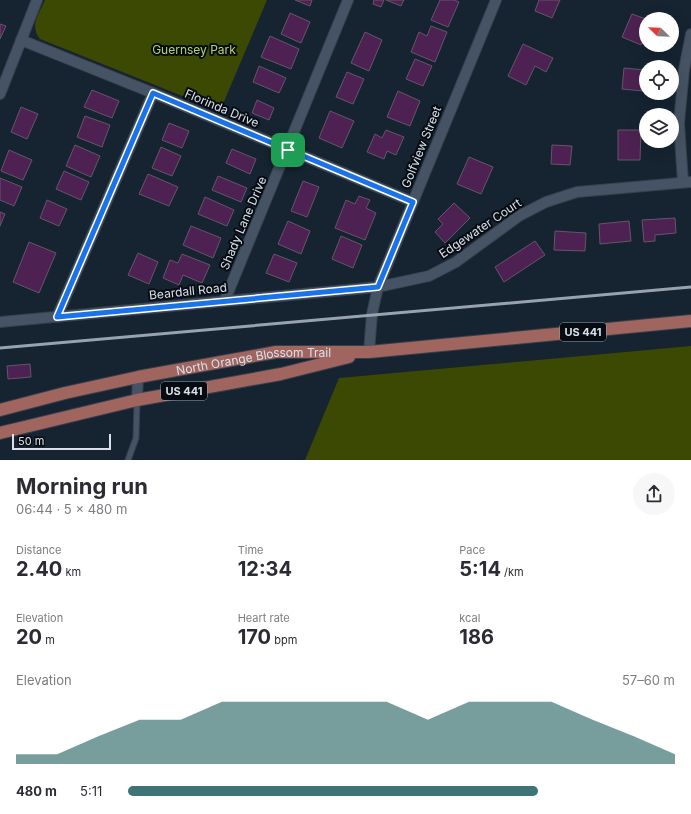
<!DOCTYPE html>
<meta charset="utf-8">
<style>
:root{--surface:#fff;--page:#f7f7f7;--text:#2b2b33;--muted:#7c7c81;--accent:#3e7475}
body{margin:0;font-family:Inter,sans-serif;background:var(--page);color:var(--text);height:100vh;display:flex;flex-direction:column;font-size:15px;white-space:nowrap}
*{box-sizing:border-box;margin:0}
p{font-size:13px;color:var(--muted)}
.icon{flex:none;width:22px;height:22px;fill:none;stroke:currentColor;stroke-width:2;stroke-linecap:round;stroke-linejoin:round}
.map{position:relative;height:460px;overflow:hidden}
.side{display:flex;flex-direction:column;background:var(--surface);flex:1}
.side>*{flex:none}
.needle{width:26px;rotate:293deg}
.fabs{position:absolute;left:639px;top:12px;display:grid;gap:8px}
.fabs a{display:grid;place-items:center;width:40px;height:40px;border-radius:50%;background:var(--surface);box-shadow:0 4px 16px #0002;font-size:20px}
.scale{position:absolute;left:12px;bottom:10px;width:99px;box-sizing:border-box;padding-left:4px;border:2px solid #d8e1eb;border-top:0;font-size:11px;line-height:14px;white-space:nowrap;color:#d8e1eb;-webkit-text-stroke:3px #070c12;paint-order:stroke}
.pin{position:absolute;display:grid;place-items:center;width:34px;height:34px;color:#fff;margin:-17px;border-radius:8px;box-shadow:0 2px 6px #0006}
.round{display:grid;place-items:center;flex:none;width:42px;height:42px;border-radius:21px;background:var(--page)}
.head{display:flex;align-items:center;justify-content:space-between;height:68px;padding:0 16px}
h1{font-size:22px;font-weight:700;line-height:30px}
.figures{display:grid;grid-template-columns:repeat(3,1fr);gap:6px;height:68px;padding:4px 16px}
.figures div{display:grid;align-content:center}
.figures b{font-size:20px;font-weight:700}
.figures small{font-size:11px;font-weight:400}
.figures p{font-size:11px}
.chart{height:112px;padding:8px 16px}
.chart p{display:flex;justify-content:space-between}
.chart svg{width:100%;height:72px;margin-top:4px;fill:var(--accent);opacity:.7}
ul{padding:0 16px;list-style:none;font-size:13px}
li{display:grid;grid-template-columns:64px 48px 1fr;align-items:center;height:30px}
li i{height:10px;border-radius:5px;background:var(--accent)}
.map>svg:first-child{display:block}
.green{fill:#3b4903}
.building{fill:#4d2252;stroke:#655667}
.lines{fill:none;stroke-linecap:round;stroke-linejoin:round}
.service-casing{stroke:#363f4b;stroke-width:7}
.minor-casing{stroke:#363f4b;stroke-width:12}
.primary-casing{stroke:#363f4b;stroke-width:14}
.service{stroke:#455364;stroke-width:5}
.minor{stroke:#455364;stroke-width:10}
.primary{stroke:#a0655f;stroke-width:12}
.rail{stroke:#98a3ae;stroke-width:3}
.route-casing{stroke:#fff;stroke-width:8}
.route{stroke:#1a73e8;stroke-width:5}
.labels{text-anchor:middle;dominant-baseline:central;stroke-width:4;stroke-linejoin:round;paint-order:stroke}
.shield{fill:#070c12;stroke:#99a1aa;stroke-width:1}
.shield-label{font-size:11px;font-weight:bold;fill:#d8e1eb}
.park-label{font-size:12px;fill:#b9d272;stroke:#070c12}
.street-label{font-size:12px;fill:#d8e1eb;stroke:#070c12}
</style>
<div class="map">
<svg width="691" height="460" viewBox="0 0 691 460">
<rect width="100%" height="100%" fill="#162331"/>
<g class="green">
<path d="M45 0H267L220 111 40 39C29 26 39 14 45 0Z"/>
<path d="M691 346V460H305L339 378Z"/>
</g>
<g class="building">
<path d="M295 0H312L310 6Z"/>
<path d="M374 0H384L381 7 373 4Z"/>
<path d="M386 0H404L401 6Z"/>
<path d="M440 0H454L459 2 448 27 431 20Z"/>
<path d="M539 0H560L552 18 535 11Z"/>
<path d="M290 13 310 22 301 43 281 34Z"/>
<path d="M632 14 646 19V33L641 45 622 37Z"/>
<path d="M0 24 6 26 0 39Z"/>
<path d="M431 26 447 32 435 62 411 52 419 32 427 36Z"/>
<path d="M365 32 382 40 369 71 351 63Z"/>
<path d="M270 36 299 49 291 69 261 57Z"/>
<path d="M523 44 553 58 546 72 535 66 526 85 508 76Z"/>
<path d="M415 59 432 66 423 86 406 79Z"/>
<path d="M259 66 286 78 279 93 253 82Z"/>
<path d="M624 68 645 70 643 91 622 89Z"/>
<path d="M347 72 364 79 353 104 336 97Z"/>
<path d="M92 90 119 101 112 118 84 107Z"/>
<path d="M398 91 420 101 410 126 387 117Z"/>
<path d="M257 100 274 108 269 120 252 113Z"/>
<path d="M21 107 38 114 27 139 11 132Z"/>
<path d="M330 111 354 121 342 148 319 138Z"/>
<path d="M85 116 110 125 102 147 77 137Z"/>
<path d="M169 123 189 131 182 148 162 140Z"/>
<path d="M386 130 404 137 396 155 387 151 384 159 367 152 375 134 382 138Z"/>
<path d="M618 130H641L640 160H618Z"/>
<path d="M75 145 100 156 91 177 66 166Z"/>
<path d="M552 145 572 146 570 165 551 164Z"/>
<path d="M161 147 181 156 172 176 152 168Z"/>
<path d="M232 149 256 159 250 174 226 163Z"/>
<path d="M9 150 32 160 23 180 1 171Z"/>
<path d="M469 157 493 167 481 194 457 184Z"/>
<path d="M64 171 89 182 81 200 56 189Z"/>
<path d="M148 174 178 187 169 206 139 194Z"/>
<path d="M218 176 247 188 241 202 212 190Z"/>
<path d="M0 178 22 187 14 206 0 200Z"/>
<path d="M303 181 319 187 307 217 291 211Z"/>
<path d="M359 196 370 200 366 208 376 213 365 240 335 228 346 200 355 204Z"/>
<path d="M205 197 234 210 227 226 198 214Z"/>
<path d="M47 200 67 209 59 226 40 218Z"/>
<path d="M454 203 470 218 445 243 435 232 443 224 438 219Z"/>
<path d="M0 212 5 214 0 226Z"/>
<path d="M675 218 676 233 655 235V241L644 242 642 220Z"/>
<path d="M288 221 310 231 301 254 278 244Z"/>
<path d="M629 221 631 241 600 244 599 224Z"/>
<path d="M191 226 221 238 213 258 183 245Z"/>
<path d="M555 231 586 233 585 251 554 250Z"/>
<path d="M341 236 362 245 353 268 332 259Z"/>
<path d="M535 241 545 255 504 282 495 267Z"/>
<path d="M29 242 56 253 39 293 13 282Z"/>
<path d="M138 253 158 262 149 284 128 275Z"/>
<path d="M182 254 210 265 202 283 183 275 179 285 163 278 170 260 178 263Z"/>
<path d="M274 254 297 263 289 282 266 273Z"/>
<path d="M30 364 31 377 8 379 7 366Z"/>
</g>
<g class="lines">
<defs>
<path id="service" d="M128 460 136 438 137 401"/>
<g id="minor">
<path d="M21 40 153 93 413 202"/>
<path d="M0 94 37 0"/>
<path d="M683 182 679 123 684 70 691 34"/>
<path d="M225 300 348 0"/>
<path d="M57 317 153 93"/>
<path d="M0 322 378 287 429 276 456 262 519 216 546 202 577 192 691 182"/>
<path d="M369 352 372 314 378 287 496 0"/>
<path d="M137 400 138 377"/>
</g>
<g id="primary">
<path id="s1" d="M0 410 65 393 138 377 276 352H369L691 321"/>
<path d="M0 433 137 400 281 374 349 357"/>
</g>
</defs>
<use href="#service" class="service-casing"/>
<use href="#minor" class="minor-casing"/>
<use href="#primary" class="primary-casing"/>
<use href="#service" class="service"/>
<use href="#minor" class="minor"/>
<use href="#primary" class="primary"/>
<path class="rail" d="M0 348 691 287"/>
</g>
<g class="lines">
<defs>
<path id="route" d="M153 93 413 202 378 287 57 317Z"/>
</defs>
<use href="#route" class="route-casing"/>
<use href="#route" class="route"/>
</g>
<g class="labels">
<g class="shield">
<rect x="560" y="323" width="46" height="18" rx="3"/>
<rect x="161" y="382" width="46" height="18" rx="3"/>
</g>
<g class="shield-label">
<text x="583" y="332">US 441</text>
<text x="184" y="391">US 441</text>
</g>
<g class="park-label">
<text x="194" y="49">Guernsey Park</text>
</g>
<g class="street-label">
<text transform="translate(222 108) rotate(23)">Florinda Drive</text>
<text transform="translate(421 147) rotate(-68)">Golfview Street</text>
<text transform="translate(243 223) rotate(-67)">Shady Lane Drive</text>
<text transform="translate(480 228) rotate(-34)">Edgewater Court</text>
<text transform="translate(188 291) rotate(-6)">Beardall Road</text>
<text stroke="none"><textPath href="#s1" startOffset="259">North Orange Blossom Trail</textPath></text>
</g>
</g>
</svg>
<div class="fabs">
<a><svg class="needle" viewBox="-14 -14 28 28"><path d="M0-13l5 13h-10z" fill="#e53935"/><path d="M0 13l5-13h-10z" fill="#7c7c81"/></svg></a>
<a><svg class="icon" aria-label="locate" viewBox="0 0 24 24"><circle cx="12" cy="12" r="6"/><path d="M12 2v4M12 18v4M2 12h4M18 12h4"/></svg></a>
<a><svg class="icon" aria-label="layers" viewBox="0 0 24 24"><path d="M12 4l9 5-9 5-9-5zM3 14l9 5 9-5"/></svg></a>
</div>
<div class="scale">50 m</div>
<div class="pin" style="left:288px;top:150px;background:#1e9e55"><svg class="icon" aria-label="arrive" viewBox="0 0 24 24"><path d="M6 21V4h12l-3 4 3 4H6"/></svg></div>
</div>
<section class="side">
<div class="head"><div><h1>Morning run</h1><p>06:44 · 5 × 480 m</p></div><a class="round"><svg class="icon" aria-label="share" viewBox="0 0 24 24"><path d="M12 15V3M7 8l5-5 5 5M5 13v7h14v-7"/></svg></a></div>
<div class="figures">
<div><p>Distance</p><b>2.40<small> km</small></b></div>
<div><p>Time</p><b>12:34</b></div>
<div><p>Pace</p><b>5:14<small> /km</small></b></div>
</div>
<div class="figures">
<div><p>Elevation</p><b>20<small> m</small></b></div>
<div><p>Heart rate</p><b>170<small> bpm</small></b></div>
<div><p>kcal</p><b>186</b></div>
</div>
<div class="chart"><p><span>Elevation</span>57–60 m</p>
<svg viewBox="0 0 160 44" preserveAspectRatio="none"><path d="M0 44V38L10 38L20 27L30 17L40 17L50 6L60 6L70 6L80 6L90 6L100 17L110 6L120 6L130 6L140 17L150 27L160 38V44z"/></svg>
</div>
<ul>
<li><b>480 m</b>5:11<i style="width:75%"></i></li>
</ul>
</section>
